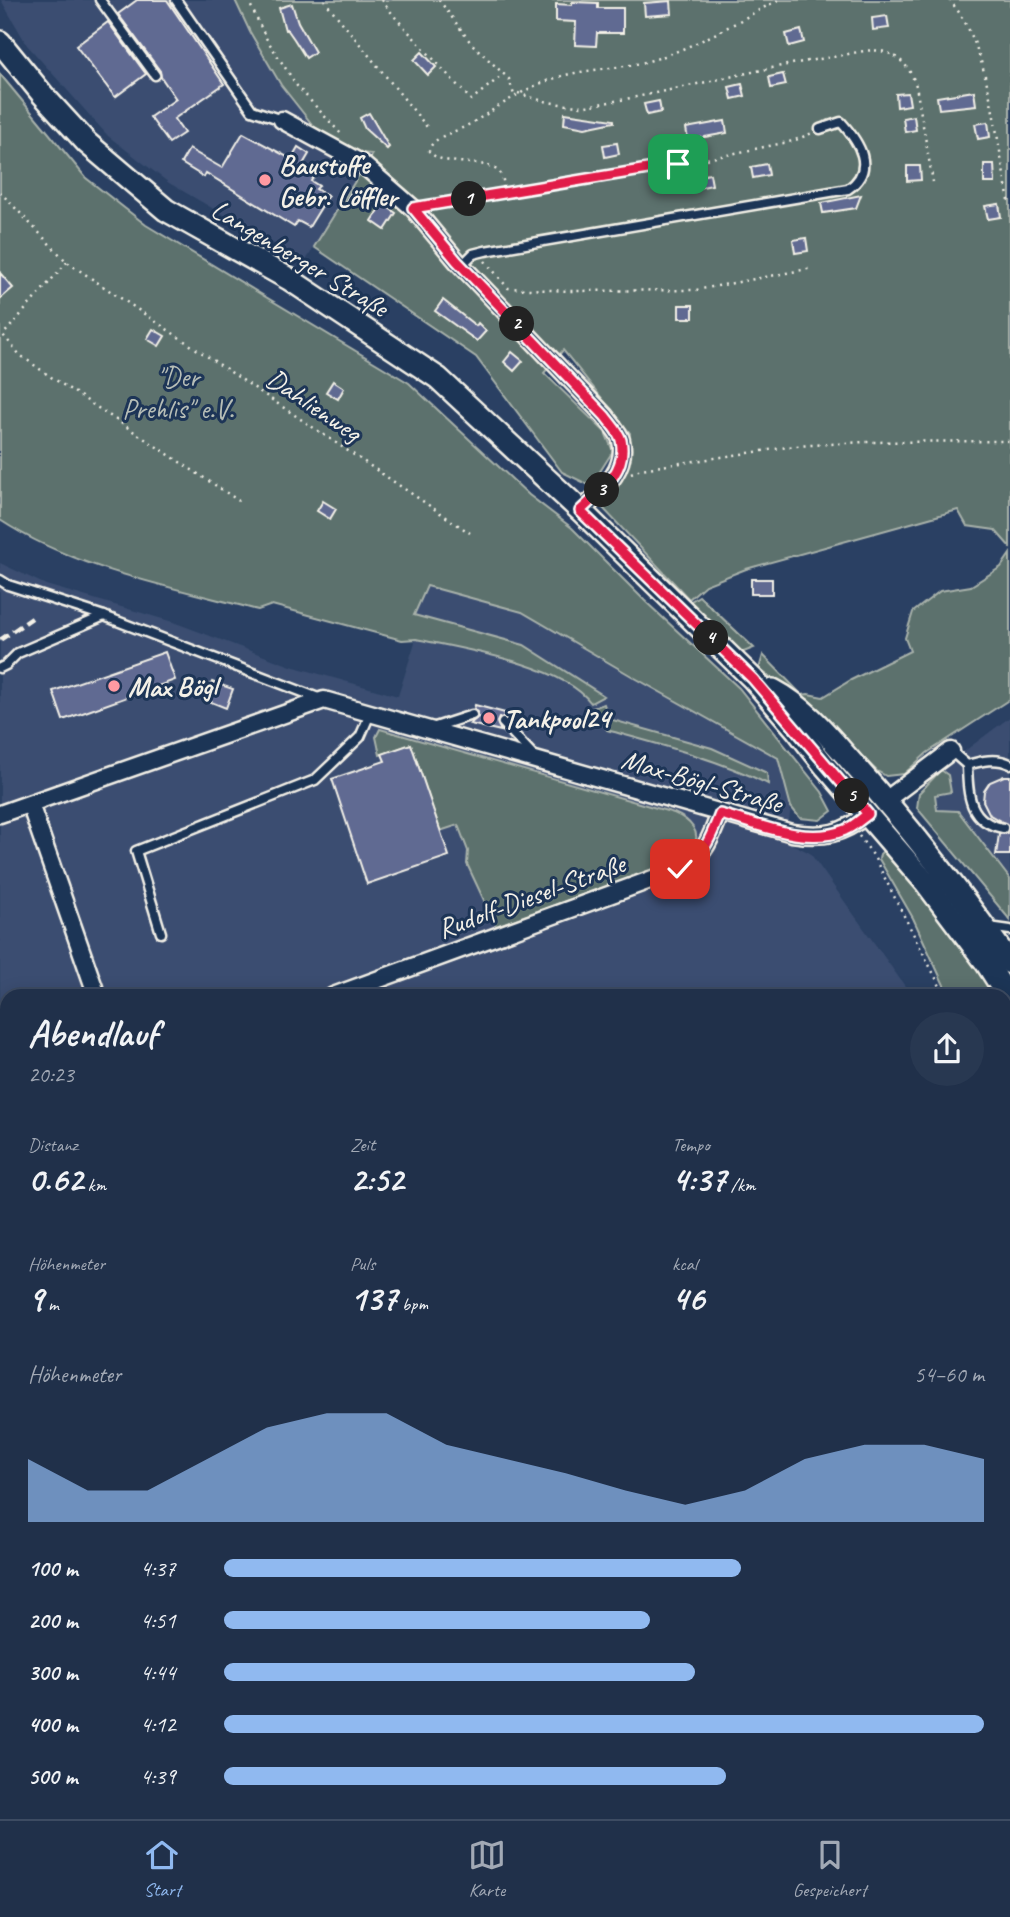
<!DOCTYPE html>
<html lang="de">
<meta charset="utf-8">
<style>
:root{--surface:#20304a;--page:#283851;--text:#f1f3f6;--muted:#a2a9b5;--line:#3d4b62;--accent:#90b9f0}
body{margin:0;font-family:Caveat,sans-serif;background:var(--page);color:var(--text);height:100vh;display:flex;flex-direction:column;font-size:26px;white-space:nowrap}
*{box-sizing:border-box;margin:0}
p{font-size:23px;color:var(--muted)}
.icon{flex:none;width:38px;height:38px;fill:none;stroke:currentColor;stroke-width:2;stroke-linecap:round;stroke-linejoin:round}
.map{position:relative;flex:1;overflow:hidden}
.panel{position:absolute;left:0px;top:989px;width:1012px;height:831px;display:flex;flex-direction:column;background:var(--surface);border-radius:21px 21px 0 0;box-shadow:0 4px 18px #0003,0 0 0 2px var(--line)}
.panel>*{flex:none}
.pin{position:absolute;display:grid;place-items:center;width:60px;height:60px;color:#fff;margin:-30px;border-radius:14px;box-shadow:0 4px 10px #0006}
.km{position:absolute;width:35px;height:35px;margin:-18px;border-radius:50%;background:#222;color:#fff;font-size:19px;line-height:35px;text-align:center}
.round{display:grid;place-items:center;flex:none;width:74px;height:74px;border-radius:37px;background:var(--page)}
.head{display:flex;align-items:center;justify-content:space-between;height:119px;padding:0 28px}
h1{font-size:38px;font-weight:700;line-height:52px}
.figures{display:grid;grid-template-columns:repeat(3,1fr);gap:10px;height:119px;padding:7px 28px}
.figures div{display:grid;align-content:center}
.figures b{font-size:35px;font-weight:700}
.figures small{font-size:19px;font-weight:400}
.figures p{font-size:19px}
.chart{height:196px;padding:14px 28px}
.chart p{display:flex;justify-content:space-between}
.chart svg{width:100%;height:126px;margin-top:7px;fill:var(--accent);opacity:.7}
ul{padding:0 28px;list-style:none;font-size:23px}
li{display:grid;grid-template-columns:112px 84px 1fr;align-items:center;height:52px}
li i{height:18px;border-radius:9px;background:var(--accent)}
.dock{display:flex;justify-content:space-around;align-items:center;height:98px;border-top:2px solid var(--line);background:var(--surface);font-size:19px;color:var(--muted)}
.dock a{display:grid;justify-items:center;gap:4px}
.dock .selected{color:var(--accent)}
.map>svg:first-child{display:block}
.built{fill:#3a4d71}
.green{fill:#5b716d;stroke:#a8b1aa;stroke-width:2}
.building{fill:#606a92;stroke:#f4f1e8;stroke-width:2}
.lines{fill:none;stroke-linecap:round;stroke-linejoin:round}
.lane-casing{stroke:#f4f1e8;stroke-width:13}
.street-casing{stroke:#f4f1e8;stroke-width:21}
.secondary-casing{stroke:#f4f1e8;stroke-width:26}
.highway-casing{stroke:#f4f1e8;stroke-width:33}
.path{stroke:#f4f1e8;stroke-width:2.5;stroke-dasharray:2 5;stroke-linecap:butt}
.lane{stroke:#1d3557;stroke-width:8}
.street{stroke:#1d3557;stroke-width:16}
.secondary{stroke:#1d3557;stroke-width:21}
.highway{stroke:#1d3557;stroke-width:28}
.rail{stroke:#f4f1e8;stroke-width:4.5;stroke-dasharray:10 5;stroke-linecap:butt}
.route-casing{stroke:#fff;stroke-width:14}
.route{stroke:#e11d48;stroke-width:9}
.poi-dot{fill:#ff9aa2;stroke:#1d3557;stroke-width:2.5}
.labels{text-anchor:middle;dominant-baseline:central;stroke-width:6;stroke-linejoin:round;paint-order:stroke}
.poi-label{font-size:28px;font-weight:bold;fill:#f4f1e8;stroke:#1d3557;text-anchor:start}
.street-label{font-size:28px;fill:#f4f1e8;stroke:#1d3557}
.park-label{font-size:28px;fill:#b7beb7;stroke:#1d3557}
</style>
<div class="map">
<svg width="1010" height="1819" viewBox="0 0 1010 1819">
<rect width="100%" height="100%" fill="#2a4063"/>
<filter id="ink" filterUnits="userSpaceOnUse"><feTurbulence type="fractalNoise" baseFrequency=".0143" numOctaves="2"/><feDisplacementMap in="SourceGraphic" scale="14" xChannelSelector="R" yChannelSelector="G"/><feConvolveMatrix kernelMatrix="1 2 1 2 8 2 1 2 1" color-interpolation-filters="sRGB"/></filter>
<g filter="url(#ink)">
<g class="built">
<path d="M1 0H235L250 32 352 152 360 173 305 262 169 183 108 136 27 45Z"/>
<path d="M0 563 46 585 173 622 291 666 398 696 416 639 414 615 427 585 522 612 779 758 791 807 786 841 810 853 912 996H7V1676L0 1677Z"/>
<path d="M1010 717V909L921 798 942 768Z"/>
<path d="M1010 1648V1819H190L223 1813H1004V1649Z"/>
</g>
<g class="green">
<path d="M235 0H1010V547L995 530 967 526 958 510 746 569 705 585 689 599 601 506C621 481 629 466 630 433L563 350 544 373 605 432 613 451 599 473 587 484 562 472 476 357 314 247 372 154 352 152 315 128 281 85 250 32Z"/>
<path d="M0 74 86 178 146 225 409 383 529 495 572 528 647 603 739 688 822 792 832 811 820 820 800 818 791 807 778 758 635 678 522 612 427 586 414 615 524 645 604 696 591 703C562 664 463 649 416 639L402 640 272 605 258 610C172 587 76 570 0 520Z"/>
<path d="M1010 554V699L927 753 904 774 886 776 877 771 805 702 759 669 763 655 802 695 808 694 823 697 851 680 910 651 905 638 913 612 940 591 971 586 1001 567Z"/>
<path d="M699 596 754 648 741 653 737 649 688 603Z"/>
<path d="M604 704 609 719 712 748 767 773 768 784C717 759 662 745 607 730L593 708Z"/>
<path d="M380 729 674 813C688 819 705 833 691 849 686 855 677 859 671 863L496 926 467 864 468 851 458 825 440 831 411 744 380 755 376 737Z"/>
<path d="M941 770 948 775 951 792 935 795 937 810 958 811 1010 879V920L917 808 919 793Z"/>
<path d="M885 849 922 891 998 996H949L913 918 879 859 880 854Z"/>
<path d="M1004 1004 1010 1013V1127L1004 1115Z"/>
<path d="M1005 1133 1010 1146V1268L1004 1249Z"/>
<path d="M1005 1466 1010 1487V1542L1005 1543Z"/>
<path d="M7 1676V1733L0 1734V1677Z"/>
<path d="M7 1806V1813H112L81 1819H0V1807Z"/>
</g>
<g class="building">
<path d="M137 0H167L224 84 174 119 184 133 169 143 150 117 176 99 161 77 160 71 118 14Z"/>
<path d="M671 1 672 14 645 16 644 3Z"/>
<path d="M572 2 598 3V8H623V33H597L596 46 575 45 576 22 556 21V4L572 5Z"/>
<path d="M292 4 298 22 315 52 306 58 294 39 287 29 285 30 279 8Z"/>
<path d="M887 16 889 28 873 30 872 18Z"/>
<path d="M108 22 146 74 115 97 76 46Z"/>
<path d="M801 30 804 42 789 46 786 34Z"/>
<path d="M422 52 436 67 428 75 414 60Z"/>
<path d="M783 74 786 85 771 88 769 77Z"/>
<path d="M742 84 745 96 732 99 729 87Z"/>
<path d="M974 91 976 105 939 109 937 97Z"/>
<path d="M908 93 910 105 897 107 896 94Z"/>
<path d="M659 101 661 112 647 115 644 104Z"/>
<path d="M369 113 389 147 387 149 365 129 360 118Z"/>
<path d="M565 113 614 120V122L585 128 564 124Z"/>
<path d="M914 116 916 130 905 132 903 118Z"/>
<path d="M725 121 727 133 688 140 686 128Z"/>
<path d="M988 122 990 137 978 139 975 124Z"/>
<path d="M243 133 291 159 298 147 309 154 302 166 316 174 311 181 319 186 316 189 328 196 309 227 298 221 294 227 206 173 204 177 181 163 189 149 222 168Z"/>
<path d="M617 143 619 154 605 157 603 145Z"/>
<path d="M767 164 769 175 753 178 751 167Z"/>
<path d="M984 164H994L995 183H984Z"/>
<path d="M907 166H920L921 180 907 181Z"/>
<path d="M710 174 712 185 697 188 695 177Z"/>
<path d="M353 189 363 195 356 207 346 201Z"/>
<path d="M861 195 856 208 823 213 821 203Z"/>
<path d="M383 204 396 213 385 230 372 221Z"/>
<path d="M999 204 1001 217 988 219 985 206Z"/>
<path d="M806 238 808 251 795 253 793 240Z"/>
<path d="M0 273 13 288 0 299Z"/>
<path d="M443 300 476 326 478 323 486 331 477 341 435 311Z"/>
<rect x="679" y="305" width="14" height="13"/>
<path d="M153 329 165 336 159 346 147 339Z"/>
<path d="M512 352 523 361 514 371 504 362Z"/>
<path d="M333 381 344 388 338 399 326 392Z"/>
<path d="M323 501 336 509 330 519 317 511Z"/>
<rect x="751" y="579" width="21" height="15"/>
<path d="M165 652 175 680 63 720 53 691Z"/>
<path d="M212 682 233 689 226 708 206 700Z"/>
<path d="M475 705 505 713 504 717 499 718 497 722 501 731 470 724 478 717V712L474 709Z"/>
<path d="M411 744 449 856 367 884 332 779 385 761 382 754Z"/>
<path d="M1004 776H1010V855H996L999 834 1007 833 1009 826 990 815 983 801 984 791 990 782Z"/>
</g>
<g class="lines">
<defs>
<g id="lane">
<path d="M100 0 155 75"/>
<path d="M176 0 252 110 282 120"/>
<path d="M462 265 473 254 485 251 848 189C877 169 859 142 841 122L820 129"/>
<path d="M0 580 8 585 104 616 321 699"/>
<path d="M0 668 6 665 18 653 104 616"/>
<path d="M503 723 535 757"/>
<path d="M432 728 472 715"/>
<path d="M951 751 967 765C981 761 996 757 1010 764"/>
<path d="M967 765C968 794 968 822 1003 828"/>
<path d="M989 927 1010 930"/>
<path d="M161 933 136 851 315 780 360 737 370 714"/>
<path d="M655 1813 658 1819"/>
<path d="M802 1813 804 1819"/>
<path d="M1003 1813V1819"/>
<path d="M680 1819 692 1813"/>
</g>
<g id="street">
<path d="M282 120 361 163 413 208 457 261 605 416C610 423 619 432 621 440 628 471 600 492 581 511"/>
<path d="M886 800 951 751"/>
<path d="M30 804 97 996"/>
<path d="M0 814 324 700 792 833C825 838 842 834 868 814"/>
<path d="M333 996 680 869C706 854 709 841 720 814"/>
<path d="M1004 1280 1010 1292"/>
<path d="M1004 1758 1010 1756"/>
<path d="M863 1819 877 1813"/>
</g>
<g id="secondary">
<path d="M0 42 43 95 87 143 166 210 289 279 438 378 581 511 753 679 797 730 826 767 926 883 987 964 1010 1000"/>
<path d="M773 690C807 708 830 738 855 766 911 828 962 895 1010 963"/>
</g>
<g id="highway">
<path d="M1004 1563 1010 1562"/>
<path d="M1004 1596 1010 1595"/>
<path d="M0 1753 7 1752"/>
<path d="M0 1789 7 1788"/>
</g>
</defs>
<use href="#lane" class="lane-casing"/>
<use href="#street" class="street-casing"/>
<use href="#secondary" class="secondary-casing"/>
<use href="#highway" class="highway-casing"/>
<g class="path">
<path d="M248 0 266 38 297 86 342 135"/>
<path d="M324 0 427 127"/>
<path d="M382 0 394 16 471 100 504 74"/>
<path d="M439 0 471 43 509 79 514 95"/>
<path d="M949 0C991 44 996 146 1010 205"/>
<path d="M518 93C540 101 562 106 586 106 668 93 749 70 832 57 849 55 869 47 885 52 902 57 911 70 916 86L933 182"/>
<path d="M0 192 67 262 470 533"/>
<path d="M500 194 678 165 793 141 812 133"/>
<path d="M430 205 496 195 503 190C509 149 445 173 429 151 431 137 456 132 468 125 502 106 523 87 562 76 591 68 623 69 652 60 696 47 738 21 778 0"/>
<path d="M485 261 508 288 570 291 696 290 813 268"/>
<path d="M67 262 3 335 20 355 51 377 239 501"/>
<path d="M631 473 641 469 795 446 864 442 1010 441"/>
<path d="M859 836 873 855 945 996"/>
<path d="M1004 1122 1010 1134"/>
<path d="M1004 1353 1007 1338 1010 1334"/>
<path d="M1004 1385 1010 1401"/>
</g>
<use href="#lane" class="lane"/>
<use href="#street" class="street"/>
<use href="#secondary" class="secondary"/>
<use href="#highway" class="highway"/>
<path class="rail" d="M0 640 32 618"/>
</g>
</g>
<g class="lines" filter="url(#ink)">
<defs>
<path id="route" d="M678 164 413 208 457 261 605 416C610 423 619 432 621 440 628 471 600 492 580 511L753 679 868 814C861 819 854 826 845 830 806 846 759 824 720 814 709 841 706 853 680 869"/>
</defs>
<use href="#route" class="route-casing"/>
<use href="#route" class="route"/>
</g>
<g class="poi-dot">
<circle cx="265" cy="180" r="7"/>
<circle cx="114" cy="686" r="7"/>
<circle cx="489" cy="718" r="7"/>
</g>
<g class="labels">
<g class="poi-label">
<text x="279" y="164">Baustoffe<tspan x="279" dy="32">Gebr. Löffler</tspan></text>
<text x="128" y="686">Max Bögl</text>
<text x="503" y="718">Tankpool24</text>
</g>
<g class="street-label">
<text transform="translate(300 258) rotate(31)">Langenberger Straße</text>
<text transform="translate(314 405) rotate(34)">Dahlienweg</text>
<text transform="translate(702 781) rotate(16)">Max-Bögl-Straße</text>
<text transform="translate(531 896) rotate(-20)">Rudolf-Diesel-Straße</text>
</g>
<g class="park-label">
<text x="178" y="376">"Der<tspan x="178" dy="32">Prehlis" e.V.</tspan></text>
</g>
</g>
</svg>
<div class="pin" style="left:678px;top:164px;background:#1e9e55"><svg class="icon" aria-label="arrive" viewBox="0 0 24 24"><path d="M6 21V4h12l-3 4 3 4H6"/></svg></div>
<div class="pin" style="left:680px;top:869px;background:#d93025"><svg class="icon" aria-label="check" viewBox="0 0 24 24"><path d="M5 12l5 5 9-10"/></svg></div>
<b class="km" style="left:469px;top:199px">1</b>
<b class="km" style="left:517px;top:324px">2</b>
<b class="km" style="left:602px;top:490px">3</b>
<b class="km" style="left:711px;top:638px">4</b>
<b class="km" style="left:852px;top:796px">5</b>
<section class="panel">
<div class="head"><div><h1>Abendlauf</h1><p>20:23</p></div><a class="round"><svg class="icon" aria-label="share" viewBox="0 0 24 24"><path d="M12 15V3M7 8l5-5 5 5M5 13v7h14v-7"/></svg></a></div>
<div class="figures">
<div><p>Distanz</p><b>0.62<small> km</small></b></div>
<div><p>Zeit</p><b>2:52</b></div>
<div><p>Tempo</p><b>4:37<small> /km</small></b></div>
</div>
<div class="figures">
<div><p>Höhenmeter</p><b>9<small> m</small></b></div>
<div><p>Puls</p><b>137<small> bpm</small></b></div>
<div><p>kcal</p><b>46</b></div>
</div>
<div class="chart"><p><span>Höhenmeter</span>54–60 m</p>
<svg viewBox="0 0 160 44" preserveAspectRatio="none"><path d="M0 44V22L10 33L20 33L30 22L40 11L50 6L60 6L70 17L80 22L90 27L100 33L110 38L120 33L130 22L140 17L150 17L160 22V44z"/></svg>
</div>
<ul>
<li><b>100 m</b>4:37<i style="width:68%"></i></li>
<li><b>200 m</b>4:51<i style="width:56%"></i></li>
<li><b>300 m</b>4:44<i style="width:62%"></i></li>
<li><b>400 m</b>4:12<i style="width:100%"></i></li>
<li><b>500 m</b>4:39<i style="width:66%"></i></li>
</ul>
</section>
</div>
<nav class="dock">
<a class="selected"><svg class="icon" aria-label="home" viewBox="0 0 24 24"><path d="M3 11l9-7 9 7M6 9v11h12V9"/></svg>Start</a>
<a><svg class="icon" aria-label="map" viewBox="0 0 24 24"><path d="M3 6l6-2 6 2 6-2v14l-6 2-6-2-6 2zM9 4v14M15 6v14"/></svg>Karte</a>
<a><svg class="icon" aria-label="saved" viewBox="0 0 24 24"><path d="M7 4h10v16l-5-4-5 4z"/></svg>Gespeichert</a>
</nav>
